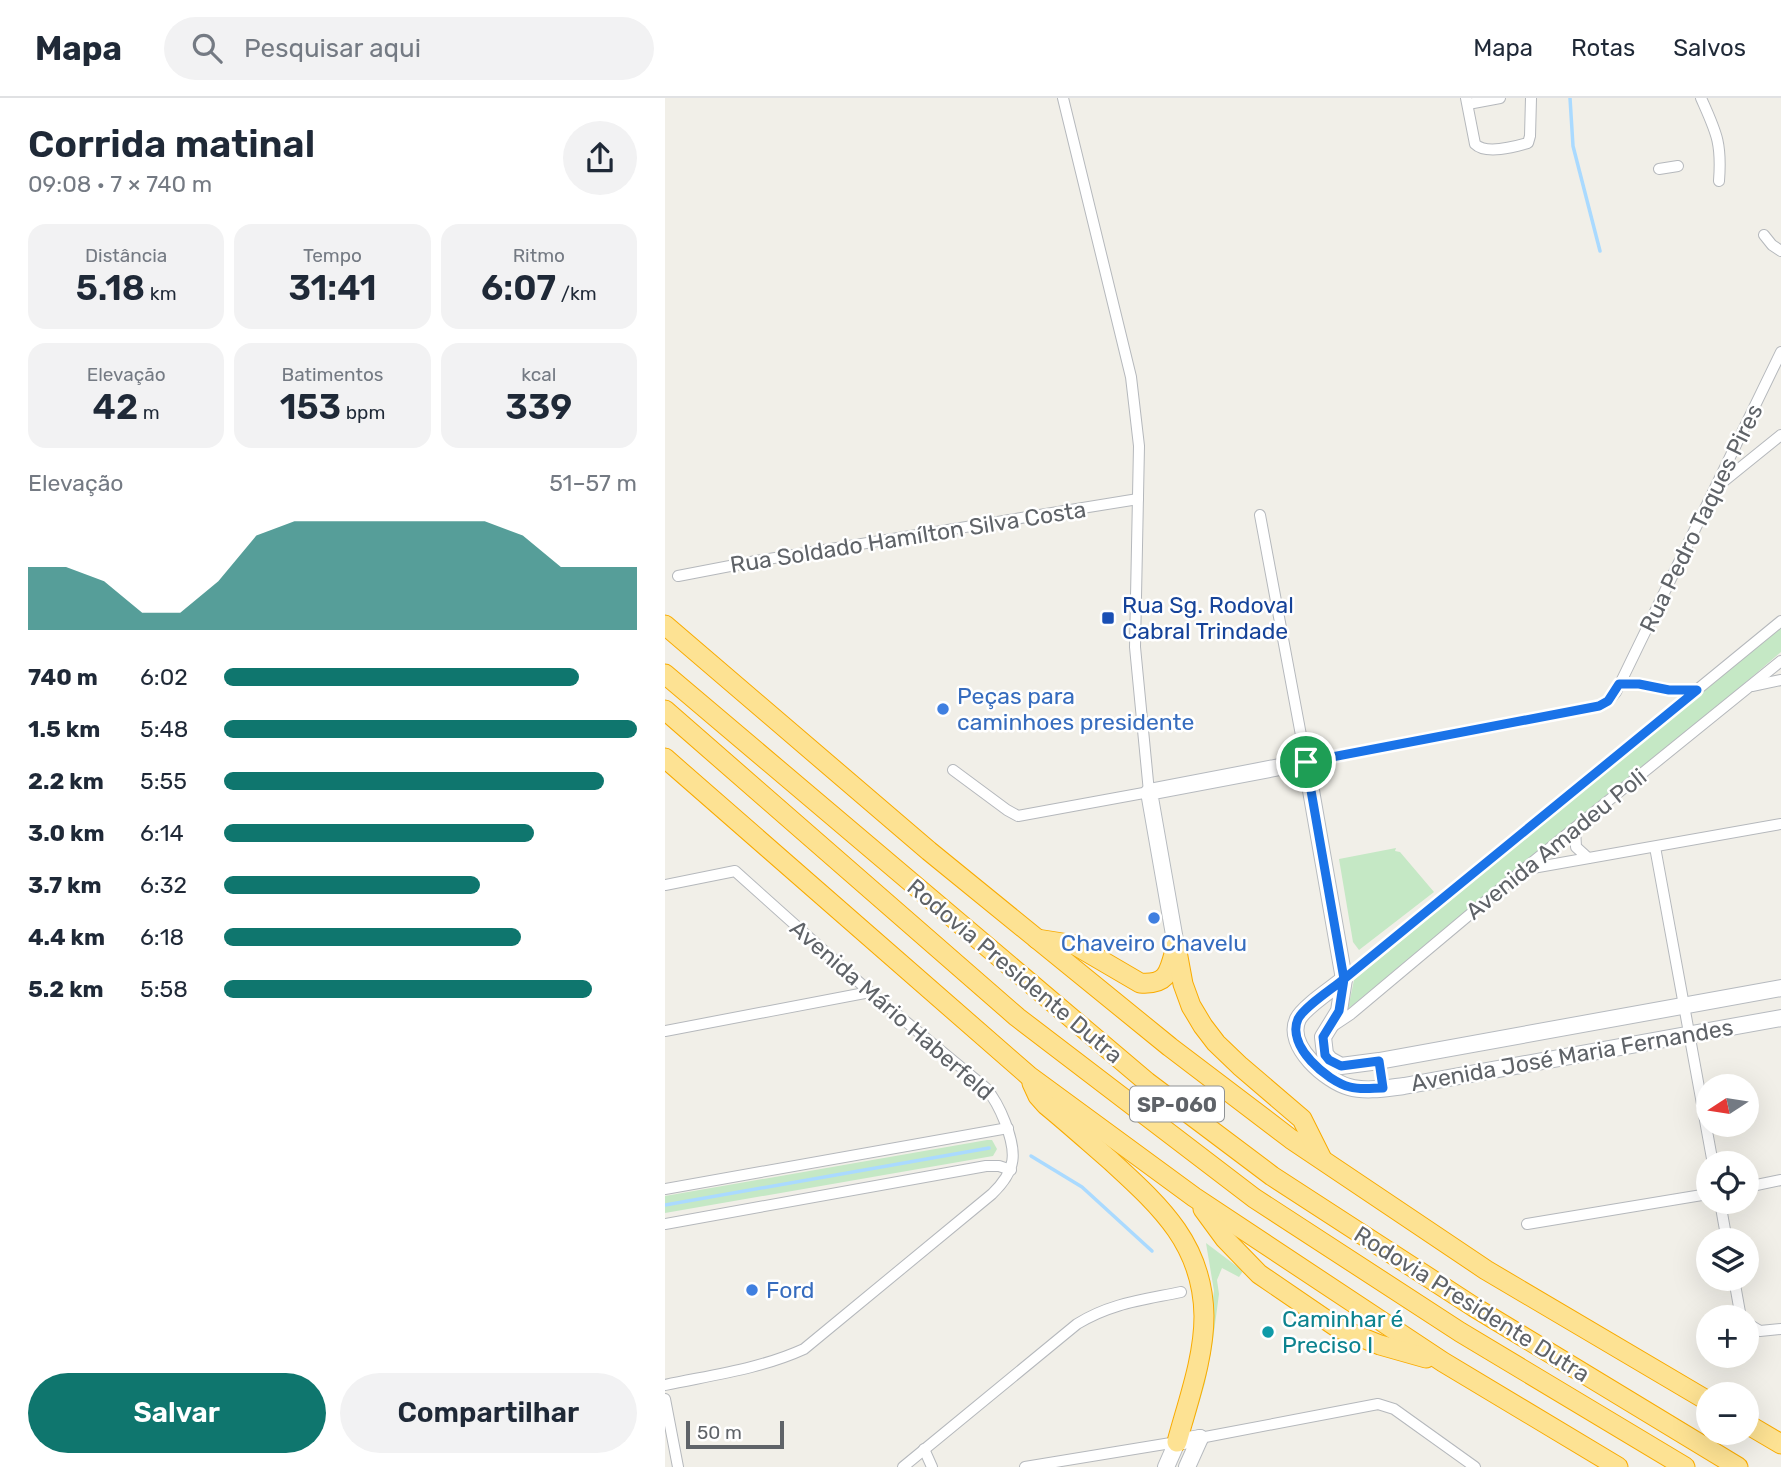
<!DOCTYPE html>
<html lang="pt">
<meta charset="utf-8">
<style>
:root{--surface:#fff;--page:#f2f2f3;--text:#1f2937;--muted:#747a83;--line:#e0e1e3;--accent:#0f766e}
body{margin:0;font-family:Rubik,sans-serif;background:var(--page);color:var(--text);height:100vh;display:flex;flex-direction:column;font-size:26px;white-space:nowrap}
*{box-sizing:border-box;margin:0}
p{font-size:23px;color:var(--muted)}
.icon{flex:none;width:38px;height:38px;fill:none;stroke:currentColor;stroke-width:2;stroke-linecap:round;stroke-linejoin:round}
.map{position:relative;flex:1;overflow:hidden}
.drawer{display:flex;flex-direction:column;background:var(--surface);width:665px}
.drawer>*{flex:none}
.needle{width:46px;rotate:258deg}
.tools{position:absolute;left:1031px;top:976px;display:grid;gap:14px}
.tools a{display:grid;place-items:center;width:63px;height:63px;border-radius:50%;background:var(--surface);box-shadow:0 7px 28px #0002;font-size:35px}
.scale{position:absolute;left:21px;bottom:18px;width:98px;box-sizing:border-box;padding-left:7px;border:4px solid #5f6368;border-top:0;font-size:19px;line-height:24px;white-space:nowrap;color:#5f6368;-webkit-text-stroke:5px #fff;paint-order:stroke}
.pin{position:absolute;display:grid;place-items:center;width:60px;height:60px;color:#fff;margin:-30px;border:4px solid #fff;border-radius:50%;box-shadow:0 2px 7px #0007}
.round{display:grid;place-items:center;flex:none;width:74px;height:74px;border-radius:37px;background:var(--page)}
.head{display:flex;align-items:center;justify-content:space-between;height:119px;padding:0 28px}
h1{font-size:38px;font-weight:600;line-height:52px}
.figures{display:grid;grid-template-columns:repeat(3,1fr);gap:10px;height:119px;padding:7px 28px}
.figures div{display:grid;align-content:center;border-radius:18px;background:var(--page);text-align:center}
.figures b{font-size:35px;font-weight:600}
.figures small{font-size:19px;font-weight:400}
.figures p{font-size:19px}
.chart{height:196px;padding:14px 28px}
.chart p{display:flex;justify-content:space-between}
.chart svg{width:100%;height:126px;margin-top:7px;fill:var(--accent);opacity:.7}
.primary-button{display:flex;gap:14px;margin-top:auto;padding:14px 28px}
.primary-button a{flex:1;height:80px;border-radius:42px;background:var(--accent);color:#fff;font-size:28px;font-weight:600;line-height:80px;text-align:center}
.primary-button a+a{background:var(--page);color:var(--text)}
ul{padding:0 28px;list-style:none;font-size:23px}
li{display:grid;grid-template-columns:112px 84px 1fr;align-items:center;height:52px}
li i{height:18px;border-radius:9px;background:var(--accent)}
header{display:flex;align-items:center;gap:42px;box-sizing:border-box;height:98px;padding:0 35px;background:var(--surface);border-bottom:2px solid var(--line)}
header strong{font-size:33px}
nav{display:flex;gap:38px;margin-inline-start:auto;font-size:24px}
.search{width:490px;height:63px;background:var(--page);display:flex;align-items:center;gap:18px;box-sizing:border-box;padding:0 24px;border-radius:38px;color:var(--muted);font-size:26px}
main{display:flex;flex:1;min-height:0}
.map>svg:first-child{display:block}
.green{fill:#c5e8c5}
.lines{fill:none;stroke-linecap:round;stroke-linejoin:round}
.stream{stroke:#aadaff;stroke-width:3.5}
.street-casing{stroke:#b5b8bc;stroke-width:12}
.secondary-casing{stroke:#b6babf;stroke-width:18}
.highway-casing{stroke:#f9ab00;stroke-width:21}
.street{stroke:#fff;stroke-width:10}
.secondary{stroke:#fff;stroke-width:16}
.highway{stroke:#fde293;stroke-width:19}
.route-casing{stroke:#fff;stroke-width:14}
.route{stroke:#1a73e8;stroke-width:9}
.transit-dot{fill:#1a4fb4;stroke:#fff;stroke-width:2.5}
.shop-dot{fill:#3f7fe0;stroke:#fff;stroke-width:2.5}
.culture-dot{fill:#0f9aa8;stroke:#fff;stroke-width:2.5}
.labels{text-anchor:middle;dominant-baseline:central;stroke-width:5;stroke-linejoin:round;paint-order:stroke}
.shield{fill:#fff;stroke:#8f9295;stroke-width:2}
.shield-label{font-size:21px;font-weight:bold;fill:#5f6368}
.street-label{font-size:23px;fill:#5f6368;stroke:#fff}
.transit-label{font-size:23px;fill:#164399;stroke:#fff;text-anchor:start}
.shop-label{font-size:23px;fill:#366cbe;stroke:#fff;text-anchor:start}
.culture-label{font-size:23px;fill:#0d838f;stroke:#fff;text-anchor:start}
</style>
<header>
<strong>Mapa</strong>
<div class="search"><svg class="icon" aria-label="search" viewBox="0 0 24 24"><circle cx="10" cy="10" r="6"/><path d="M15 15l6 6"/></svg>Pesquisar aqui</div>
<nav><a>Mapa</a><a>Rotas</a><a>Salvos</a></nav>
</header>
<main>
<section class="drawer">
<div class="head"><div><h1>Corrida matinal</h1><p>09:08 · 7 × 740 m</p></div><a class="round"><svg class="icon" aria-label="share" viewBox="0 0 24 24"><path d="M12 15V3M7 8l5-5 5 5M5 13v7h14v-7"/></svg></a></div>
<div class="figures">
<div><p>Distância</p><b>5.18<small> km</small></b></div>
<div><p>Tempo</p><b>31:41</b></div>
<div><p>Ritmo</p><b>6:07<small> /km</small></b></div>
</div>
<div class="figures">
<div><p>Elevação</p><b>42<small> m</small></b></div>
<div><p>Batimentos</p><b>153<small> bpm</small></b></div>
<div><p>kcal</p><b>339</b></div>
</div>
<div class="chart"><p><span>Elevação</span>51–57 m</p>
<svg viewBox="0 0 160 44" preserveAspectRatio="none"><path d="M0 44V22L10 22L20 27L30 38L40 38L50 27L60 11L70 6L80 6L90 6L100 6L110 6L120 6L130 11L140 22L150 22L160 22V44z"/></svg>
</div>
<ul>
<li><b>740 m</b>6:02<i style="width:86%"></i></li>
<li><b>1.5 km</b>5:48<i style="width:100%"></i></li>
<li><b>2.2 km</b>5:55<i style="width:92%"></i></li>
<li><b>3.0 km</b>6:14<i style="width:75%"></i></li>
<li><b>3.7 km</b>6:32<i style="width:62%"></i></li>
<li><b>4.4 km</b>6:18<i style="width:72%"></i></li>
<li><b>5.2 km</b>5:58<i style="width:89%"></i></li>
</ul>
<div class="primary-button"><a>Salvar</a><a>Compartilhar</a></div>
</section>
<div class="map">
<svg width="1116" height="1369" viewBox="0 0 1116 1369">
<rect width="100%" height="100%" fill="#f1efe8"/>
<g class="green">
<path d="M1116 529V554L1059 603 935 702 683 911 689 882Z"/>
<path d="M731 750 730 753 735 754 769 794 694 852 688 844 674 761Z"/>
<path d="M322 1042H327L332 1051 328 1058 0 1115V1098Z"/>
<path d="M541 1145 578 1173 574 1179 557 1170 552 1182 554 1196 547 1249 540 1285 528 1326 524 1328 541 1249 549 1193Z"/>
</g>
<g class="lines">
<g class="stream">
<path d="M905 0 908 48 935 153"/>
<path d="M366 1058 417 1089 487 1153"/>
<path d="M0 1107 324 1050"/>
</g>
<defs>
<g id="street">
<path d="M801 0 810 46C821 57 849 49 863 45L865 38 866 0"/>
<path d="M1036 0C1051 34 1057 44 1054 83"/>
<path d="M803 6 835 0"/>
<path d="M994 71 1013 68"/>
<path d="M1099 137 1107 147 1116 153"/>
<path d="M1054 387 1116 337"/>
<path d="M595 417 641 664 934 608 943 603 951 594 1116 254"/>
<path d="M13 478 91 463 473 401"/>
<path d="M954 586H974L1004 592H1032"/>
<path d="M1087 588 1116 582"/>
<path d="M288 672 342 712 353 718 484 694 470 549 474 348 466 279 398 0"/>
<path d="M910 730 911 749 923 760"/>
<path d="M990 749 1048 1066"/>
<path d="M862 771 1116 726"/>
<path d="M0 787 70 773 205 894 321 990C330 1001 335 1011 340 1024 352 1055 352 1072 327 1096L139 1251C95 1271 47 1277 0 1287"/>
<path d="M679 881 1116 523"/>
<path d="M668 928 686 916 859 771 1116 563"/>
<path d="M0 933 205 894"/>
<path d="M1082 1089 1116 1082"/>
<path d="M0 1091 343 1030"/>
<path d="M1055 1104 1062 1143"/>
<path d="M0 1126 321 1068H334L346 1072"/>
<path d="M862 1126 1043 1096"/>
<path d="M1069 1181 1076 1220"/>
<path d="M1082 1225 1095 1233 1116 1231"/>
<path d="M0 1301 13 1369"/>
<path d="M535 1340 713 1306 729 1311 810 1369"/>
<path d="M259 1351 267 1369"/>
<path d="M238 1369 412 1226C446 1205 478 1202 516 1194"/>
<path d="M360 1369 512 1344"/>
</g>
<g id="secondary">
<path d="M511 848 484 694 641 664 679 881 674 913 658 939 660 956 665 962 676 968 714 963 1116 890"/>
<path d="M679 881C667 891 639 909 633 921 620 948 662 983 684 989 701 994 722 990 739 988L1116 920"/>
<path d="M501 1369 512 1344 535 1340"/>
<path d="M522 1369 535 1340"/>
</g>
<g id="highway">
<path d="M0 527 264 753 505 949 626 1041 821 1172 1043 1303"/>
<path d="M0 576 482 984 607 1078 809 1209 1073 1369"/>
<path d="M0 612 352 919 589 1100 795 1234 1020 1369"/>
<path d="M0 660 364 978 529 1099 778 1264 953 1369"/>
<path d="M372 841 410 847 475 885C502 887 504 875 510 852"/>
<path d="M511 848 518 886 526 908 538 928 551 945 575 968 637 1021 656 1059"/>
<path d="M367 985 373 998 381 1007C403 1025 424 1044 446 1063 495 1108 538 1146 539 1218 539 1260 523 1303 512 1344"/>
<path d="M538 1111 560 1141 594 1176 673 1230 715 1247 761 1260"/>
<path d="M1082 1326 1116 1346"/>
</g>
</defs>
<use href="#street" class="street-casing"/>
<use href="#secondary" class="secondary-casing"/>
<use href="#highway" class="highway-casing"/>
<use href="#street" class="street"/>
<use href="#secondary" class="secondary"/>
<use href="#highway" class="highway"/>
</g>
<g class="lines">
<defs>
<path id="route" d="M641 664 679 881C667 891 639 909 633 921 621 948 662 983 685 989 695 992 708 990 718 990L714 963 676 968 664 962 660 957 658 939 674 913 679 881 1032 592H1004L974 586H954L943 603 934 608 641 664"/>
</defs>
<use href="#route" class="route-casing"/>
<use href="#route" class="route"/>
</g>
<rect class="transit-dot" x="436" y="513" width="14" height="14" rx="3.5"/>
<g class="shop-dot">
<circle cx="278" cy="611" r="7"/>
<circle cx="489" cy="820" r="7"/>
<circle cx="87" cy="1192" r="7"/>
</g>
<circle class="culture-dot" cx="603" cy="1234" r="7"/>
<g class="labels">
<rect class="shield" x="465" y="988.5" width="94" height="35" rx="5"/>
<g class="shield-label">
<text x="512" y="1006">SP-060</text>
</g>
<g class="street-label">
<text transform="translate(1036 420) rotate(-64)">Rua Pedro Taques Pires</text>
<text transform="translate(243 439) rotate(-9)">Rua Soldado Hamílton Silva Costa</text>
<text transform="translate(891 746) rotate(-39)">Avenida Amadeu Poli</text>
<text transform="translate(350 873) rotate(40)">Rodovia Presidente Dutra</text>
<text transform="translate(227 912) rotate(41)">Avenida Mário Haberfeld</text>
<text transform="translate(907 957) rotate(-10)">Avenida José Maria Fernandes</text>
<text transform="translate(807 1206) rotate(32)">Rodovia Presidente Dutra</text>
</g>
<g class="transit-label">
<text x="457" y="507">Rua Sg. Rodoval<tspan x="457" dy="26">Cabral Trindade</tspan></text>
</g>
<g class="shop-label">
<text x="292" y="598">Peças para<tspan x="292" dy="26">caminhoes presidente</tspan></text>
<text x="489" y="845" text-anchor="middle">Chaveiro Chavelu</text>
<text x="101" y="1192">Ford</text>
</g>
<g class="culture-label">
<text x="617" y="1221">Caminhar é<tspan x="617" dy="26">Preciso I</tspan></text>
</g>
</g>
</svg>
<div class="tools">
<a><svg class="needle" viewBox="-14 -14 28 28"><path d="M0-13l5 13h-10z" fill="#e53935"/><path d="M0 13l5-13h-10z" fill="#747a83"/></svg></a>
<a><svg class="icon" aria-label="locate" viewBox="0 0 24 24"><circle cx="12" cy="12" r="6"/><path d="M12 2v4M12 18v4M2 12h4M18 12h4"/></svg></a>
<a><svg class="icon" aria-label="layers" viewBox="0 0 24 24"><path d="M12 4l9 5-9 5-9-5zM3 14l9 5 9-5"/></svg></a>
<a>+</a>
<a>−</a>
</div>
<div class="scale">50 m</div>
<div class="pin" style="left:641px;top:664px;background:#1e9e55"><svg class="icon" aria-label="arrive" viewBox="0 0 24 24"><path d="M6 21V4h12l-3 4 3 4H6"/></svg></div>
</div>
</main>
